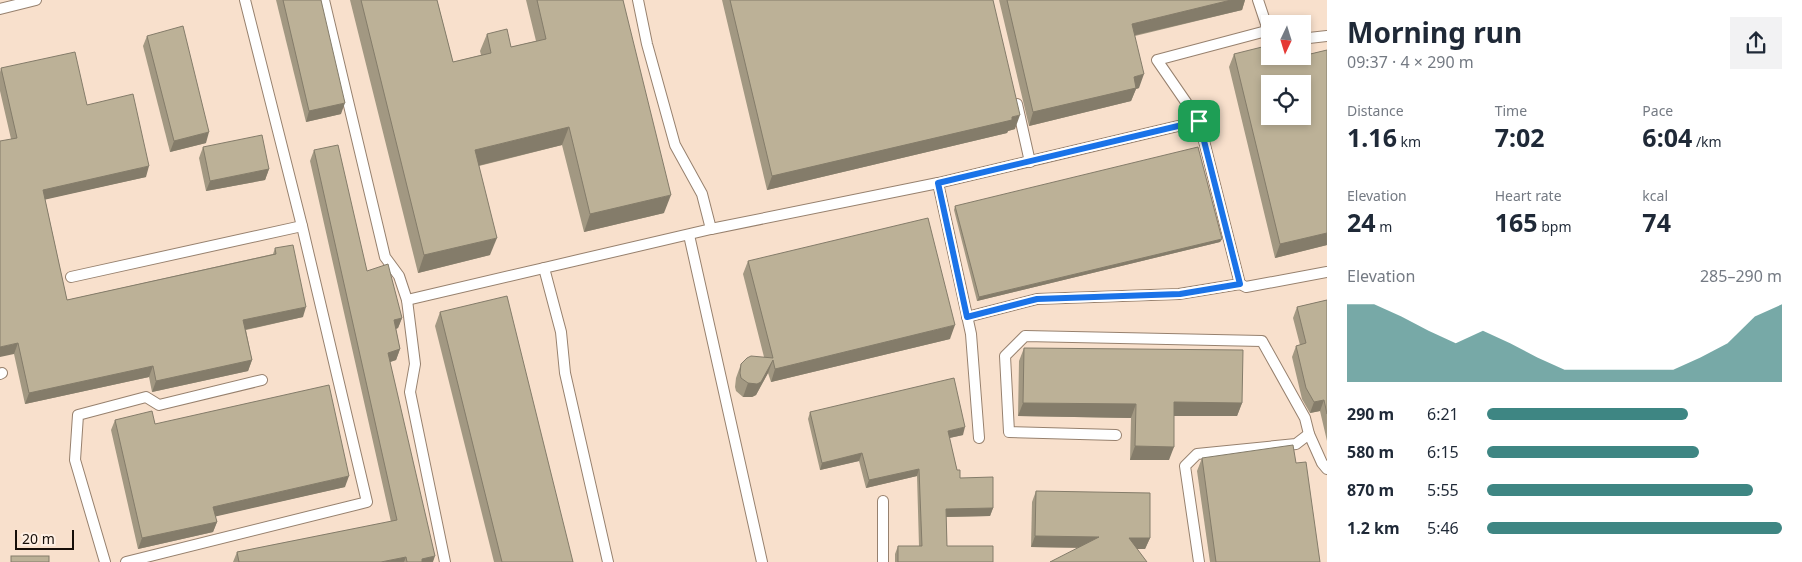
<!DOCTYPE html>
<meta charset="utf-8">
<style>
:root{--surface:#fff;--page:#f2f2f3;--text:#1f2937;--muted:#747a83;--accent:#3e8683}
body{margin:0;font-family:"Noto Sans",sans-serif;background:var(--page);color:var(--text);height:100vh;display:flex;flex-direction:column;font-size:19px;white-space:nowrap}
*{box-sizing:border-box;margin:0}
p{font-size:16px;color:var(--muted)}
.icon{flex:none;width:28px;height:28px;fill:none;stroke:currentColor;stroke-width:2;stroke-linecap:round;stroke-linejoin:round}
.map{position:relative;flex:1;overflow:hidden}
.sheet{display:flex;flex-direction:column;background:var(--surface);width:475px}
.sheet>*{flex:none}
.needle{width:32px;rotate:184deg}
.buttons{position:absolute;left:1261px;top:15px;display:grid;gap:10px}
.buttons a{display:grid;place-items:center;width:50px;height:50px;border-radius:0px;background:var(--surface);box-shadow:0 2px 8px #0003;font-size:25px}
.scale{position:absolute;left:15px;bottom:12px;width:59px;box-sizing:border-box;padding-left:5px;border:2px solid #160e08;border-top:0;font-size:14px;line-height:18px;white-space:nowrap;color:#160e08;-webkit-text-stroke:4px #feefe3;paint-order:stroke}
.pin{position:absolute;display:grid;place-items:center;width:42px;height:42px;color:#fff;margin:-21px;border-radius:10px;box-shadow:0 2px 8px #0006}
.round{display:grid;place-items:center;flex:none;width:52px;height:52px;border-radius:0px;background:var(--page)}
.headline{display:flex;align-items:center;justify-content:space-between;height:85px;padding:0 20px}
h1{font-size:28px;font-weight:700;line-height:38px}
.figures{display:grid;grid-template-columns:repeat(3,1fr);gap:8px;height:85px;padding:5px 20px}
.figures div{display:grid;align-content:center}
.figures b{font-size:25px;font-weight:700}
.figures small{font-size:14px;font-weight:400}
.figures p{font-size:14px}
.chart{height:140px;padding:10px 20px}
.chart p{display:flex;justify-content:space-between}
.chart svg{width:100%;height:90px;margin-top:5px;fill:var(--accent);opacity:.7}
ul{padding:0 20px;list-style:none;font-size:16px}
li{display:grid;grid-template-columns:80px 60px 1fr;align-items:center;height:38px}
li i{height:12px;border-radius:6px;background:var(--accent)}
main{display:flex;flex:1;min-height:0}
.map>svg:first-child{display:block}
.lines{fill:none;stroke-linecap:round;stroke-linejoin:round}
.service-casing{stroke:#97816e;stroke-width:12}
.service{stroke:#fff;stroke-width:10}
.wall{fill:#a29882}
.shaded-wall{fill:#847c6a}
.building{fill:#bcb197;stroke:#847c6a;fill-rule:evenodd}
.route-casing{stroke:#fff;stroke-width:10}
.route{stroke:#1a73e8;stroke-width:6}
</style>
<main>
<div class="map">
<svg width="1327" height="562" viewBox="0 0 1327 562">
<rect width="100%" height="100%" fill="#f8e0cc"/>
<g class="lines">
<defs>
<g id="service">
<path d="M324 0 385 257 399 276 407 300 415 364 410 392 445 562"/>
<path d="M1258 0 1268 30"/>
<path d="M0 9 36 0"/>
<path d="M1302 36 1309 38 1327 36"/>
<path d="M1017 104 1030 162"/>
<path d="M938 183 971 334 979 438"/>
<path d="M711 229 938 183 1199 121"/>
<path d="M689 235 762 562"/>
<path d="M71 277 302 226"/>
<path d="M1240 284 1199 121 1157 60 1270 30"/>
<path d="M407 300 544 268"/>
<path d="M967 317 1037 299 1179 294 1240 284 1246 287 1327 272"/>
<path d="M0 374 2 373"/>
<path d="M1116 435 1009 432 1005 356 1025 336 1262 341 1305 418 1309 434 1322 463 1327 469"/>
<path d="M883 501V562"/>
<path d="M105 562 75 460 78 415 146 397 159 405 262 380"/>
<path d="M126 562 367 502 302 226 245 0"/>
<path d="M608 562 565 373 561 332 544 268 711 229 702 194 675 145 647 44 638 0"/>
<path d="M1199 562 1185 466 1197 454 1296 444 1309 434"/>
</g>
</defs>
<use href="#service" class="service-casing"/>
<use href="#service" class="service"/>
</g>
<g class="wall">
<path d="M276 0H321L341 114 306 122Z"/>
<path d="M350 0H437L453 62 481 55 480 51 487 34 511 47 536 41 526 0H623L664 213 584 232 562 145 479 166 490 255 418 273Z"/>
<path d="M722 0H993L1015 129 1008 131 1007 133 767 190Z"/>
<path d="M999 0H1245L1242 10 1135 36 1139 88 1136 89 1131 101 1029 126Z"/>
<path d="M147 36 206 143 170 152 143 46Z"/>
<path d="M1327 50V245L1275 258 1229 67 1234 54 1302 56Z"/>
<path d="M1 68 87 105 146 177 45 199 67 300 273 254 275 248 303 317 246 330 252 360 248 371 152 392 149 377 25 404 14 354 11 139 0 91V72Z"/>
<path d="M203 147 269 169 265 180 206 191 199 158Z"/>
<path d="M314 150 367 271 402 318 398 328 396 329 400 349 396 360 390 362 433 562H233L237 552 391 522 310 161Z"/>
<path d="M955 206 1222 239 1220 242 977 301 954 210Z"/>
<path d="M748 261 950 339 771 382 768 373 756 395 752 397H743L736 391 735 387 736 378 741 364 764 357 743 274Z"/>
<path d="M1327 300V441L1320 411 1310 413 1302 399 1292 357 1296 346 1300 345 1293 318 1297 307Z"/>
<path d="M440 312 573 562H494L435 326Z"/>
<path d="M1024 348 1242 403 1237 416H1174L1169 460H1130L1131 418 1018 416 1019 361Z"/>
<path d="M810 412 963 435 949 438 957 470 960 478 993 508 990 516 946 517 947 546 993 562H895V554L898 546H919L917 476 866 488 859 461 820 470 808 419Z"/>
<path d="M115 420 155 424 345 487 215 516 217 522 213 532 138 549 111 430Z"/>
<path d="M1202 458 1296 463 1320 562H1210L1197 471Z"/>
<path d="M1036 491 1150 538 1145 549 1031 547 1032 502Z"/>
</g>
<g class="shaded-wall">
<path d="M1231 0H1245L1242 10 1127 37 1132 24Z"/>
<path d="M1144 74 1139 88 1136 89 1131 101 1029 126 1033 112 1134 77Z"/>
<path d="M345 103 341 114 306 122 309 111Z"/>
<path d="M1020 115 1015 129 1008 131 1007 133 767 190 772 176Z"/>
<path d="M569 127 562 145 469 168 475 150Z"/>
<path d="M209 132 206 143 170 152 174 141Z"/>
<path d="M149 166 146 177 39 201 43 190Z"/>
<path d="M269 169 265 180 206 191 210 181Z"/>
<path d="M671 195 664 213 584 232 590 214Z"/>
<path d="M1327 233V245L1275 258 1280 244Z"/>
<path d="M497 238 490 255 418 273 424 255Z"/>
<path d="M1222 239 1220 242 977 301 979 297Z"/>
<path d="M306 307 303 317 239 331 243 320Z"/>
<path d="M402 318 398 328 390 331 394 320Z"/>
<path d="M955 325 950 339 771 382 775 369Z"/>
<path d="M18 343 14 354 0 357V347Z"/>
<path d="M400 349 396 360 384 364 388 353Z"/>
<path d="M252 360 248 371 152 392 156 381Z"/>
<path d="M773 360 768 373 756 395 752 397H743L748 383Z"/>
<path d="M153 366 149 377 25 404 29 393Z"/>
<path d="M1324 400 1320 411 1310 413 1314 402Z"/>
<path d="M1174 402 1242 403 1237 416H1169Z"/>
<path d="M1023 403 1136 404 1131 418 1018 416Z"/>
<path d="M965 427 963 435 945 439 948 431Z"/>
<path d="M1135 446 1174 447 1169 460H1130Z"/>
<path d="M862 453 859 461 820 470 822 463Z"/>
<path d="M919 469 917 476 866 488 869 480Z"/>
<path d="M349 476 345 487 209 518 213 507Z"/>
<path d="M993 508 990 516 943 517 946 509Z"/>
<path d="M217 522 213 532 138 549 142 538Z"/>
<path d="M1035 536 1099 537 1094 548 1031 547Z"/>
<path d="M1129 538H1150L1145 549H1125Z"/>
<path d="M435 556 433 562H421L422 559Z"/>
<path d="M406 557 404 562H381Z"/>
</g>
<g class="building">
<path d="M283 0H321L345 103 309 111Z"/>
<path d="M361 0H437L453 62 491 53 487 34 507 29 511 47 546 39 537 0H623L671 195 590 214 569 127 475 150 497 238 424 255Z"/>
<path d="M730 0H993L1020 115 1012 117V120L772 176Z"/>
<path d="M1007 0H1231L1132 24 1144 74 1134 77 1136 88 1033 112Z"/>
<path d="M183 26 209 132 174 141 147 36Z"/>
<path d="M1270 45V56H1302L1327 50V233L1280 244 1234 54ZM1270 84H1302V116H1270Z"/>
<path d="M75 52 87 105 133 94 149 166 43 190 67 300 276 254 275 248 293 245 306 307 243 320 252 360 156 381 153 366 29 393 18 343 0 347V141L17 138 1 68Z"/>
<path d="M262 135 269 169 210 181 203 147Z"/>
<path d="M338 145 367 271 388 264 402 318 394 320 400 349 388 353 435 556 422 559V562H407L406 557 381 562H239L237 552 397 520 314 150Z"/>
<path d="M1198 147 1222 239 979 297 955 206Z"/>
<path d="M928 218 955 325 775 369 773 360 761 382 757 384 748 383 741 378 740 373 741 364 747 358 751 356 773 358 748 261Z"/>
<path d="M507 296 573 562H502L440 312Z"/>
<path d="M1327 300V414L1324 400 1314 402 1306 388 1296 346 1306 343 1297 307Z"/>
<path d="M1024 348 1243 350 1242 403 1174 402V447L1135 446 1136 404 1023 403Z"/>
<path d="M954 378 965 427 948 431 957 470H960V478L993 477V508L946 509 947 546H993V562H898V546H922L919 469 869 480 862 453 822 463 810 412Z"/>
<path d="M329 385 349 476 213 507 217 522 142 538 115 420 152 411 155 424Z"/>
<path d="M1293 445 1296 463 1306 462 1320 562H1216L1202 458Z"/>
<path d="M1036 491 1150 493V538H1129L1147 562H1050L1099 537 1035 536Z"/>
<rect x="11" y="556" width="38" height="6"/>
</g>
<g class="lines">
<defs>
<path id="route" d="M1199 121 1240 284 1180 294 1037 299 967 317 938 183Z"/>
</defs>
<use href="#route" class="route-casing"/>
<use href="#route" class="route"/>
</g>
</svg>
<div class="buttons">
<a><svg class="needle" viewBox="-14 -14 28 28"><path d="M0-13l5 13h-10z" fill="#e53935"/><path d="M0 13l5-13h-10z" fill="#747a83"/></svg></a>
<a><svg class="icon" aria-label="locate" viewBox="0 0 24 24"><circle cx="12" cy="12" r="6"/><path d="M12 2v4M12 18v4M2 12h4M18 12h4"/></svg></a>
</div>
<div class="scale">20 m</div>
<div class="pin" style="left:1199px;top:121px;background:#1e9e55"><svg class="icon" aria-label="arrive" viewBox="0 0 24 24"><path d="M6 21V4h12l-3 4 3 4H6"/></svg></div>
</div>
<section class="sheet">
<div class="headline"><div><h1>Morning run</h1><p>09:37 · 4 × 290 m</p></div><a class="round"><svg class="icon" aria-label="share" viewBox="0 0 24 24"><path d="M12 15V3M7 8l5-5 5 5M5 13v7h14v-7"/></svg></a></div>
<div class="figures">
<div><p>Distance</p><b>1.16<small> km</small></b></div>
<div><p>Time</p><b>7:02</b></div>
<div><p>Pace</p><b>6:04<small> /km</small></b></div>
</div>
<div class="figures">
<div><p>Elevation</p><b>24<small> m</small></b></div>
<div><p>Heart rate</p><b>165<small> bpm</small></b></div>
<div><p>kcal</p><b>74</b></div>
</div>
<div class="chart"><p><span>Elevation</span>285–290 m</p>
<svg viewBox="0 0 160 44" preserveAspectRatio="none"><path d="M0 44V6L10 6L20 12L30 19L40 25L50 19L60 25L70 32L80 38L90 38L100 38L110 38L120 38L130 32L140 25L150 12L160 6V44z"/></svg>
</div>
<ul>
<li><b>290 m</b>6:21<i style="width:68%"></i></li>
<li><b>580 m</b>6:15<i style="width:72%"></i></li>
<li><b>870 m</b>5:55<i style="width:90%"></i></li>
<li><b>1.2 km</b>5:46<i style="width:100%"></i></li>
</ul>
</section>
</main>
